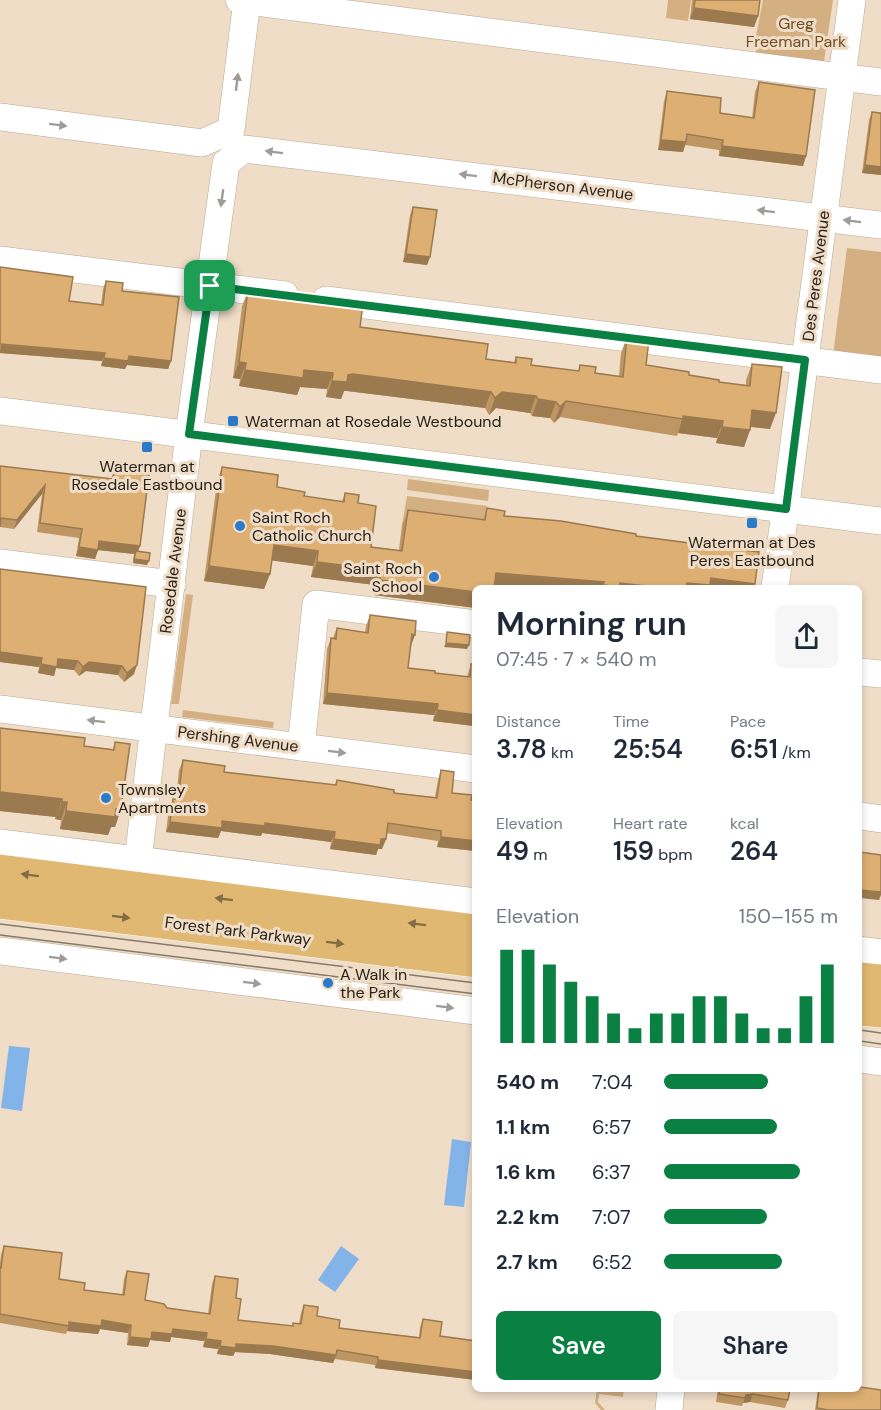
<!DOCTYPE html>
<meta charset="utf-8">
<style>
:root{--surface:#fff;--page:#f6f6f7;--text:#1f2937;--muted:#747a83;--accent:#0b8043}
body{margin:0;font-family:"DM Sans",sans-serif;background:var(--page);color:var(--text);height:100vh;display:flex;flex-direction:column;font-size:22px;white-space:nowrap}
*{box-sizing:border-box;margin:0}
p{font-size:20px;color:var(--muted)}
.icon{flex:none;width:33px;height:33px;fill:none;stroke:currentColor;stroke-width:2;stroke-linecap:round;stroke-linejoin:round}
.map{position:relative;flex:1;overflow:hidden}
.drawer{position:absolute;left:472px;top:585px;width:390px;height:807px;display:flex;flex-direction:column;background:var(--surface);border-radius:9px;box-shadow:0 3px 9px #0003}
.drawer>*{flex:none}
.pin{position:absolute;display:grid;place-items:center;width:51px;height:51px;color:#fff;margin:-26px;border-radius:12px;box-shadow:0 3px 9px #0006}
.round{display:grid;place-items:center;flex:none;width:63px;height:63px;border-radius:9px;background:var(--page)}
.headline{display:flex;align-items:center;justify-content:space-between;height:102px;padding:0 24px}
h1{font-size:33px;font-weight:600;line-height:45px}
.figures{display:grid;grid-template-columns:repeat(3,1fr);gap:9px;height:102px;padding:6px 24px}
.figures div{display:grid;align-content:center}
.figures b{font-size:26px;font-weight:600}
.figures small{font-size:16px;font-weight:400}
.figures p{font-size:16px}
.chart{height:168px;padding:12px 24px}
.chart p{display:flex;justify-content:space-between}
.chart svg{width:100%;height:108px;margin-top:6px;stroke:var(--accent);stroke-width:6}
.button{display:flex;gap:12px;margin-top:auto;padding:12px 24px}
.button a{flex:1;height:69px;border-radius:9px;background:var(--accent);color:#fff;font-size:24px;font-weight:600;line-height:69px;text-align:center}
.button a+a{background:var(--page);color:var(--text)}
ul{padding:0 24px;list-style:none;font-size:20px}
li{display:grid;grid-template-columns:96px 72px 1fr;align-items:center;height:45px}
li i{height:15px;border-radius:8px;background:var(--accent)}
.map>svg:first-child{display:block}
.green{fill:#d3af82}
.water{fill:#83b4e9}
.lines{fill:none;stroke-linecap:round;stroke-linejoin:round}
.minor-casing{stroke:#b9a893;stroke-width:28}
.major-casing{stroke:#fff;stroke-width:34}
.minor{stroke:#fff;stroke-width:27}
.major{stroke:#e1b871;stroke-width:33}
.tram{stroke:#85796a;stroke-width:1.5}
.wall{fill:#be9663}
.shaded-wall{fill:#9b7a50}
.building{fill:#ddaf73;stroke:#9b7a50;stroke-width:1.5}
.oneway{fill:#9e9b98}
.oneway2{fill:#846c45}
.route-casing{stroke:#fff;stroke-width:12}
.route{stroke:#0b8043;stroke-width:8}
.poi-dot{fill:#297ac9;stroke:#efddc7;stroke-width:2}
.labels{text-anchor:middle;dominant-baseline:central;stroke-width:6;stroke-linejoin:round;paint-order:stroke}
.park-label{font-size:16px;fill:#705023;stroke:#efddc7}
.street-label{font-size:16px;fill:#282119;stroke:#efddc7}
.poi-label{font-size:16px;fill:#282119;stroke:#efddc7;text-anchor:start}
</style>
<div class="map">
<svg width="881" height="1410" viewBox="0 0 881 1410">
<rect width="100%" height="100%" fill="#efddc7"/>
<g class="green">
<path d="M668 0H691L688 21 666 18Z"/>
<path d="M763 0H833L823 68 755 59 757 42 755 41Z"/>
<path d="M847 248 881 252V362L833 355Z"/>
<path d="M408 479 489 490 488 501 407 490Z"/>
<path d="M407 496 487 506 484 524 402 525Z"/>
<path d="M186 594 193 595 179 704H171Z"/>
<path d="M183 710 274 722 273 728 182 717Z"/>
<path d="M597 1389 620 1392 624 1389 623 1397 599 1394 598 1402 605 1410H601L595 1403Z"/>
</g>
<g class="water">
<path d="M9 1046 30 1048 22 1111 1 1108Z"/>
<path d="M452 1139 471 1142 464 1207 444 1205Z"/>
<path d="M341 1246 359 1259 335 1292 318 1280Z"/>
</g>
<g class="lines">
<defs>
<g id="minor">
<path d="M239 0 881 82"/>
<path d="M0 117 202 143 231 130 247 0"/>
<path d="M0 260 285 295"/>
<path d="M326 300 881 370"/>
<path d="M0 411 881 521"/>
<path d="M0 563 172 584"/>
<path d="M775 588 852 0"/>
<path d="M860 672 881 674"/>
<path d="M0 709 476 769"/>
<path d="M301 747 316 604 476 624"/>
<path d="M860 816 881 819"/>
<path d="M0 843 476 902"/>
<path d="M138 860 189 434 226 163 244 149 881 225"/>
<path d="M860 950 881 953"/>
<path d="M0 951 476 1011"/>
<path d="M860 1059 881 1062"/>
<path d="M669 1410 671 1389"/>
</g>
<g id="major">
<path d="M0 871 476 931"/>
<path d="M0 902 476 961"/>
<path d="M860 979 881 981"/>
<path d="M860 1009 881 1011"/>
</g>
</defs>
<use href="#minor" class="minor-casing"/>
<use href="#major" class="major-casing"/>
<use href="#minor" class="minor"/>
<use href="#major" class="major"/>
<g class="tram">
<path d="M0 924 476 983"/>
<path d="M0 935 476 994"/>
<path d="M860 1030 881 1033"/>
<path d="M860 1041 881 1044"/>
</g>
</g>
<g class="wall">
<path d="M692 0H760L758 16 754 27 690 19Z"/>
<path d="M759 82 806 156 803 166 719 156V150L685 145 683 152 658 150 664 101 667 91 720 113 752 118 755 92Z"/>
<path d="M872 112 881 175 862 173 869 120Z"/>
<path d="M413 207 430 257 427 265 403 262 410 215Z"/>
<path d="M0 267 69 301 101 305 103 289 106 281 122 291 171 361 168 369 127 365 125 369 101 366 102 361 0 353Z"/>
<path d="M248 290 360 327 486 359 514 362 516 357 531 365 578 371 580 365 595 373 619 376 621 353 627 337 646 365 719 382 746 385V380L752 364 770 429 750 427V430L744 447 716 443 717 438 678 433 677 436 560 417 554 423 550 418 532 416 530 413 496 408 489 415 485 408 347 391H344L341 399 326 397 327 389 300 387 297 395 239 386 240 379 233 378 242 306Z"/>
<path d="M0 466 111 479 114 470 138 551 147 565 133 563 134 554 98 550 95 559 76 556 79 538 37 532 42 494 14 529 0 527Z"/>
<path d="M222 467 304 496 342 501 345 493 358 503 371 547 399 550 402 525 408 510 483 520 487 508 504 516 636 536 755 584 753 588H476V608L374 595 375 585 311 577 313 566 272 560 270 574 264 589 204 581 217 482Z"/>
<path d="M0 569 134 674 124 682 118 675 86 671 79 676 74 670 56 668 54 676 38 673 39 667 0 662Z"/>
<path d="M370 615 410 646 408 668 435 673 467 677 471 664 474 726 433 721 434 715 323 704 327 649 331 638H333L337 628 365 632 366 626Z"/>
<path d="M115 742 121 809 115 827H111L108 835 60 829 61 820 55 819 56 817 0 811 84 746 113 749Z"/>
<path d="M183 760 224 772 335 785 337 780 394 793 435 797 438 780 441 770 452 793 471 800 476 801V851L437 847 438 841 386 833V839L382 849H378L376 855 330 849 331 842 262 833 261 836 221 831 218 838 166 832 169 808 173 799H176L179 770Z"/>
<path d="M4 1246 59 1279 84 1290 122 1295 124 1279 127 1271 145 1300 167 1308 208 1314 212 1284 215 1276 236 1298 238 1320 292 1326 293 1323H299L301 1313 304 1305 317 1316 339 1328 419 1337 420 1327 423 1319 440 1336 476 1341V1380L375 1368V1365L335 1359 333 1363 270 1354 235 1352 233 1356 217 1354 218 1349 203 1347 204 1341 171 1337 170 1342 150 1340 148 1347 127 1345 128 1333 100 1329 98 1334 67 1331 66 1334 0 1323V1263L1 1254Z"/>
<path d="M718 1389H790L788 1400 785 1408 750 1402 743 1403 742 1406 716 1402Z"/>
<path d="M818 1389H860L881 1410H815Z"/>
</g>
<g class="shaded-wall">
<path d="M694 8 758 16 754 27 690 19Z"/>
<path d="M661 140 686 142 683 152 658 150Z"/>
<path d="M722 146 806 156 803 166 719 156Z"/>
<path d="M865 165 881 167V175L862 173Z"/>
<path d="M406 254 430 257 427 265 403 262Z"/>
<path d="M1 345 105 353 102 361 0 353Z"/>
<path d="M129 356 171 361 168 369 127 365 125 369 101 366 104 358Z"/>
<path d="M239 362 246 363 240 379 233 378Z"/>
<path d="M245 370H304L333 373 327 389 300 387 297 395 239 386Z"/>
<path d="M353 374 491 392 485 408 347 391H344L341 399 326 397 332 381 348 375Z"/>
<path d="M502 392 536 396 530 413 496 408 489 415 495 398Z"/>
<path d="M538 399 556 402 550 418 532 416Z"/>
<path d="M566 401 560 417 554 423 560 407Z"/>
<path d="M752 410 776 413 770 429 746 426Z"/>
<path d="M683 416 723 421 717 438 678 433Z"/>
<path d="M722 427 750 430 744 447 716 443Z"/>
<path d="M45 485 42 494 14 529 17 520Z"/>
<path d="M99 541 140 546 137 555 136 551 134 554 98 550 95 559 76 556 79 547Z"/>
<path d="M274 545 318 551 313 566 268 560Z"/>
<path d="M134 559 149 561 147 565 133 563Z"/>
<path d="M317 562 381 570 375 585 311 577Z"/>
<path d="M209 566 270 574 264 589 204 581Z"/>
<path d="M496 573 604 582 602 588H491Z"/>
<path d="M711 578 755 584 753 588H685L687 583Z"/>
<path d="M380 580 476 592V608L374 595Z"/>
<path d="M620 583 664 588H602L603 585Z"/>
<path d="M412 634 415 635 411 646Z"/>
<path d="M446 643 469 645 467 649 444 647Z"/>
<path d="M0 652 42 658 39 667 0 662Z"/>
<path d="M58 659 78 661 74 670 56 668 54 676 38 673 41 664Z"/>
<path d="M89 662 122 666 118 675 86 671 79 676 83 667Z"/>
<path d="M137 665 134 674 124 682 127 673Z"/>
<path d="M327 693 438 704 434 715 323 704Z"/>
<path d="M437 710 476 715V722L474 726 433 721Z"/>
<path d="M0 792 62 799 56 817 0 811Z"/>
<path d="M62 802H67L61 820 55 819Z"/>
<path d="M116 809H121L115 827H111L108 835 60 829 66 811Z"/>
<path d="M222 821 265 823 335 832 331 842 262 833 261 836 221 831 218 838 166 832 170 822Z"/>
<path d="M441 837 476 841V851L437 847Z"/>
<path d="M334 839H386L382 849H378L376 855 330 849Z"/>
<path d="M860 890H881V895L879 900 860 898Z"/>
<path d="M102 1320 131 1325 128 1333 100 1329 98 1334 67 1331 69 1322Z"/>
<path d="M173 1329 207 1333 204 1341 171 1337 170 1342 150 1340 148 1347 127 1345 130 1337 152 1332Z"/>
<path d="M206 1339 221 1341 218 1349 203 1347Z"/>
<path d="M236 1344 273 1346 336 1355 333 1363 270 1354 235 1352 233 1356 217 1354 220 1346Z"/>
<path d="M378 1360 476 1372V1380L375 1368Z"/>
<path d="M599 1389H621L620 1392Z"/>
<path d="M753 1394 750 1402 743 1403 746 1395Z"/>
</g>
<g class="building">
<path d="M695 0H760L758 16 694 8Z"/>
<path d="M759 82 815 90 806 156 722 146 723 140 687 134 686 142 661 140 667 91 721 98 720 113 754 118Z"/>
<path d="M872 112 881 113V167L865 165Z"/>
<path d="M413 207 437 210 430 257 406 254Z"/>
<path d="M0 267 73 277 69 301 103 305 106 281 123 283 122 291 179 297 171 361 129 356 128 361 104 358 105 353 0 344Z"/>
<path d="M248 290 363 304 360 327 488 344 486 359 516 363V357L532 359 531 365 579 371 580 365 596 367 595 373 623 377 627 337 649 340 646 365 689 372V375L719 380V382L750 386 752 364 782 367 776 413 752 410 750 430 722 427 723 421 683 416V419L566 401 560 407 556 402 538 399 536 396 502 392 495 398 491 392 353 374 348 375 347 382 332 381 333 373 304 370 303 378 245 370 246 363 239 362Z"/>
<path d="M0 466 113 479 114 470 149 474 140 546 99 541 98 550 79 547 82 529 40 523 45 485 17 520 1 518 0 527Z"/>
<path d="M222 467 278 475 277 487 305 492 304 496 344 502 345 493 359 495 358 503 376 506 371 547 402 551 408 510 485 520 487 508 505 511 504 516 561 521 636 534V536L759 552 755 584 711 578 710 585 687 583 686 588H664L620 583V587L603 585 604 582 496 573 494 588H476V592L380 580 381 570 317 562 318 551 274 545 270 574 209 566Z"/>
<path d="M136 551 150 553 149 561 134 559Z"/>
<path d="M0 569 146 587 137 665 127 673 122 666 89 662 83 667 78 661 58 659 57 667 41 664 42 658 0 652Z"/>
<path d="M370 615 416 621 415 635 412 634 408 668 435 671V673L470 677 471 664H476V715L437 710 438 704 327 693 331 638 336 639 337 628 368 633Z"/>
<path d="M447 632 470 635 469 645 446 643Z"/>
<path d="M0 728 85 738 84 746 114 750 115 742 130 744 121 809H116L115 817 66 811 67 802H62V799L0 792Z"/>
<path d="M183 760 225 766 224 772 336 785 337 780 394 790V793L437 798 441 770 454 772 452 793 472 795 471 800 476 801V841L441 837V831L388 823 386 839H381L380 845 334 839 335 832 265 823V826L222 821V828L170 822 173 799H178Z"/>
<path d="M860 852 881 855V892L860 890Z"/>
<path d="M4 1246 62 1253 59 1279 85 1283 84 1290 124 1295 127 1271 149 1274 145 1300 164 1304 167 1308 210 1314 215 1276 238 1279 236 1298 241 1299 238 1320 293 1326V1323L301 1324 304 1305 318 1307 317 1316 340 1320 339 1328 420 1338 423 1319 442 1322 440 1336 476 1341V1372L378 1360V1357L337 1350 336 1355 273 1346 236 1344V1348L220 1346 221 1341 206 1339 207 1333 173 1329 172 1334 152 1332 151 1339 130 1337 131 1325 102 1320 101 1326 69 1322V1326L0 1314V1268H1Z"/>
<path d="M860 1387 881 1390V1410H828L817 1408 819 1389H860Z"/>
<path d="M720 1389H790L788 1400 753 1394 746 1395 745 1398 719 1394Z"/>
</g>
<defs><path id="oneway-solid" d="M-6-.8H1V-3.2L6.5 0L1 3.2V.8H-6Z" transform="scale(1.5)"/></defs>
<g class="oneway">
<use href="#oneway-solid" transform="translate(237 82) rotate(-83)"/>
<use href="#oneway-solid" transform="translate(58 125) rotate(7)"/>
<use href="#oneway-solid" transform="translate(274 152) rotate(-173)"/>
<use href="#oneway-solid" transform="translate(468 175) rotate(-173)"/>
<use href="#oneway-solid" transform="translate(222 198) rotate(98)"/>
<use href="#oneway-solid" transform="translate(766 211) rotate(-173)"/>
<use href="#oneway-solid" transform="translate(852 221) rotate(-173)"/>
<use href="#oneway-solid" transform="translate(96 721) rotate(-173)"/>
<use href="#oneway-solid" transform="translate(337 752) rotate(7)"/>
<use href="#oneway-solid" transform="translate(58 958) rotate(7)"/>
<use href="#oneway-solid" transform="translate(252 983) rotate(7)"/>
<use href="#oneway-solid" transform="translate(445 1007) rotate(7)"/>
</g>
<g class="oneway2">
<use href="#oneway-solid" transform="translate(30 875) rotate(-173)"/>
<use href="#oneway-solid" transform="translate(224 899) rotate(-173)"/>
<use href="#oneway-solid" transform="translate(121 917) rotate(7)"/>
<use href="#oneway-solid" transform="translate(417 924) rotate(-173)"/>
<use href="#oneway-solid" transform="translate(335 943) rotate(7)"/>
</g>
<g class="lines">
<defs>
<path id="route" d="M210 286 805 360 786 509 189 434Z"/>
</defs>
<use href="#route" class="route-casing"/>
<use href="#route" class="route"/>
</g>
<g class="poi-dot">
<rect x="227" y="415" width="12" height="12" rx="3"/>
<rect x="141" y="441" width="12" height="12" rx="3"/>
<rect x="746" y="517" width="12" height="12" rx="3"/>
<circle cx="240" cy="526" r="6"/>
<circle cx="434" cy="577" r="6"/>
<circle cx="106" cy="798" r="6"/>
<circle cx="328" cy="983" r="6"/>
</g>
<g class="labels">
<g class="park-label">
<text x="796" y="23">Greg<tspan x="796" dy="18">Freeman Park</tspan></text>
</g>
<g class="street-label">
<text transform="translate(563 186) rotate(7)">McPherson Avenue</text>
<text transform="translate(816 276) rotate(-83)">Des Peres Avenue</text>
<text transform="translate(173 571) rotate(-83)">Rosedale Avenue</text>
<text transform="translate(238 739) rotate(7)">Pershing Avenue</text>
<text transform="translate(238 931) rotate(7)">Forest Park Parkway</text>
</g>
<g class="poi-label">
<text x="245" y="421">Waterman at Rosedale Westbound</text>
<text x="147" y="466" text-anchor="middle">Waterman at<tspan x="147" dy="18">Rosedale Eastbound</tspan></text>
<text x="252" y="517">Saint Roch<tspan x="252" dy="18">Catholic Church</tspan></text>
<text x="752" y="542" text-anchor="middle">Waterman at Des<tspan x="752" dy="18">Peres Eastbound</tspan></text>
<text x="422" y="568" text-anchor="end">Saint Roch<tspan x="422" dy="18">School</tspan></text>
<text x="118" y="789">Townsley<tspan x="118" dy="18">Apartments</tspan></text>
<text x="340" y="974">A Walk in<tspan x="340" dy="18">the Park</tspan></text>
</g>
</g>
</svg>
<div class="pin" style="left:210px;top:286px;background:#1e9e55"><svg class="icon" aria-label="arrive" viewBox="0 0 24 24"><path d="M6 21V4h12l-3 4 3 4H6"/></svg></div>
<section class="drawer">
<div class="headline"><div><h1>Morning run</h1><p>07:45 · 7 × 540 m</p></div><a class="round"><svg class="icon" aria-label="share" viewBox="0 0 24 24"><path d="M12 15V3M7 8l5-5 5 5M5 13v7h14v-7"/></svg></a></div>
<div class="figures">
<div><p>Distance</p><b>3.78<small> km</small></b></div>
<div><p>Time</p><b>25:54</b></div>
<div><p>Pace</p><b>6:51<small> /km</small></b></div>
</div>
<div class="figures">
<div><p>Elevation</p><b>49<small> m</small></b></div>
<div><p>Heart rate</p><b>159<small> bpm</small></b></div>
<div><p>kcal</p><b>264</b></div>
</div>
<div class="chart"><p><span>Elevation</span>150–155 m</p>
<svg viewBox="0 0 160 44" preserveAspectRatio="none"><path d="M5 44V6M15 44V6M25 44V12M35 44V19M45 44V25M55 44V32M65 44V38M75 44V32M85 44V32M95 44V25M105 44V25M115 44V32M125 44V38M135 44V38M145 44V25M155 44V12"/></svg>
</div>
<ul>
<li><b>540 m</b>7:04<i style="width:60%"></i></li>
<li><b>1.1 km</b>6:57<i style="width:65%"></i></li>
<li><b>1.6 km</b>6:37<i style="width:78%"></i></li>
<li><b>2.2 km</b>7:07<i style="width:59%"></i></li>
<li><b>2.7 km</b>6:52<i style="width:68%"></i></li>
</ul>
<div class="button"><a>Save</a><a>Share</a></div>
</section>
</div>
